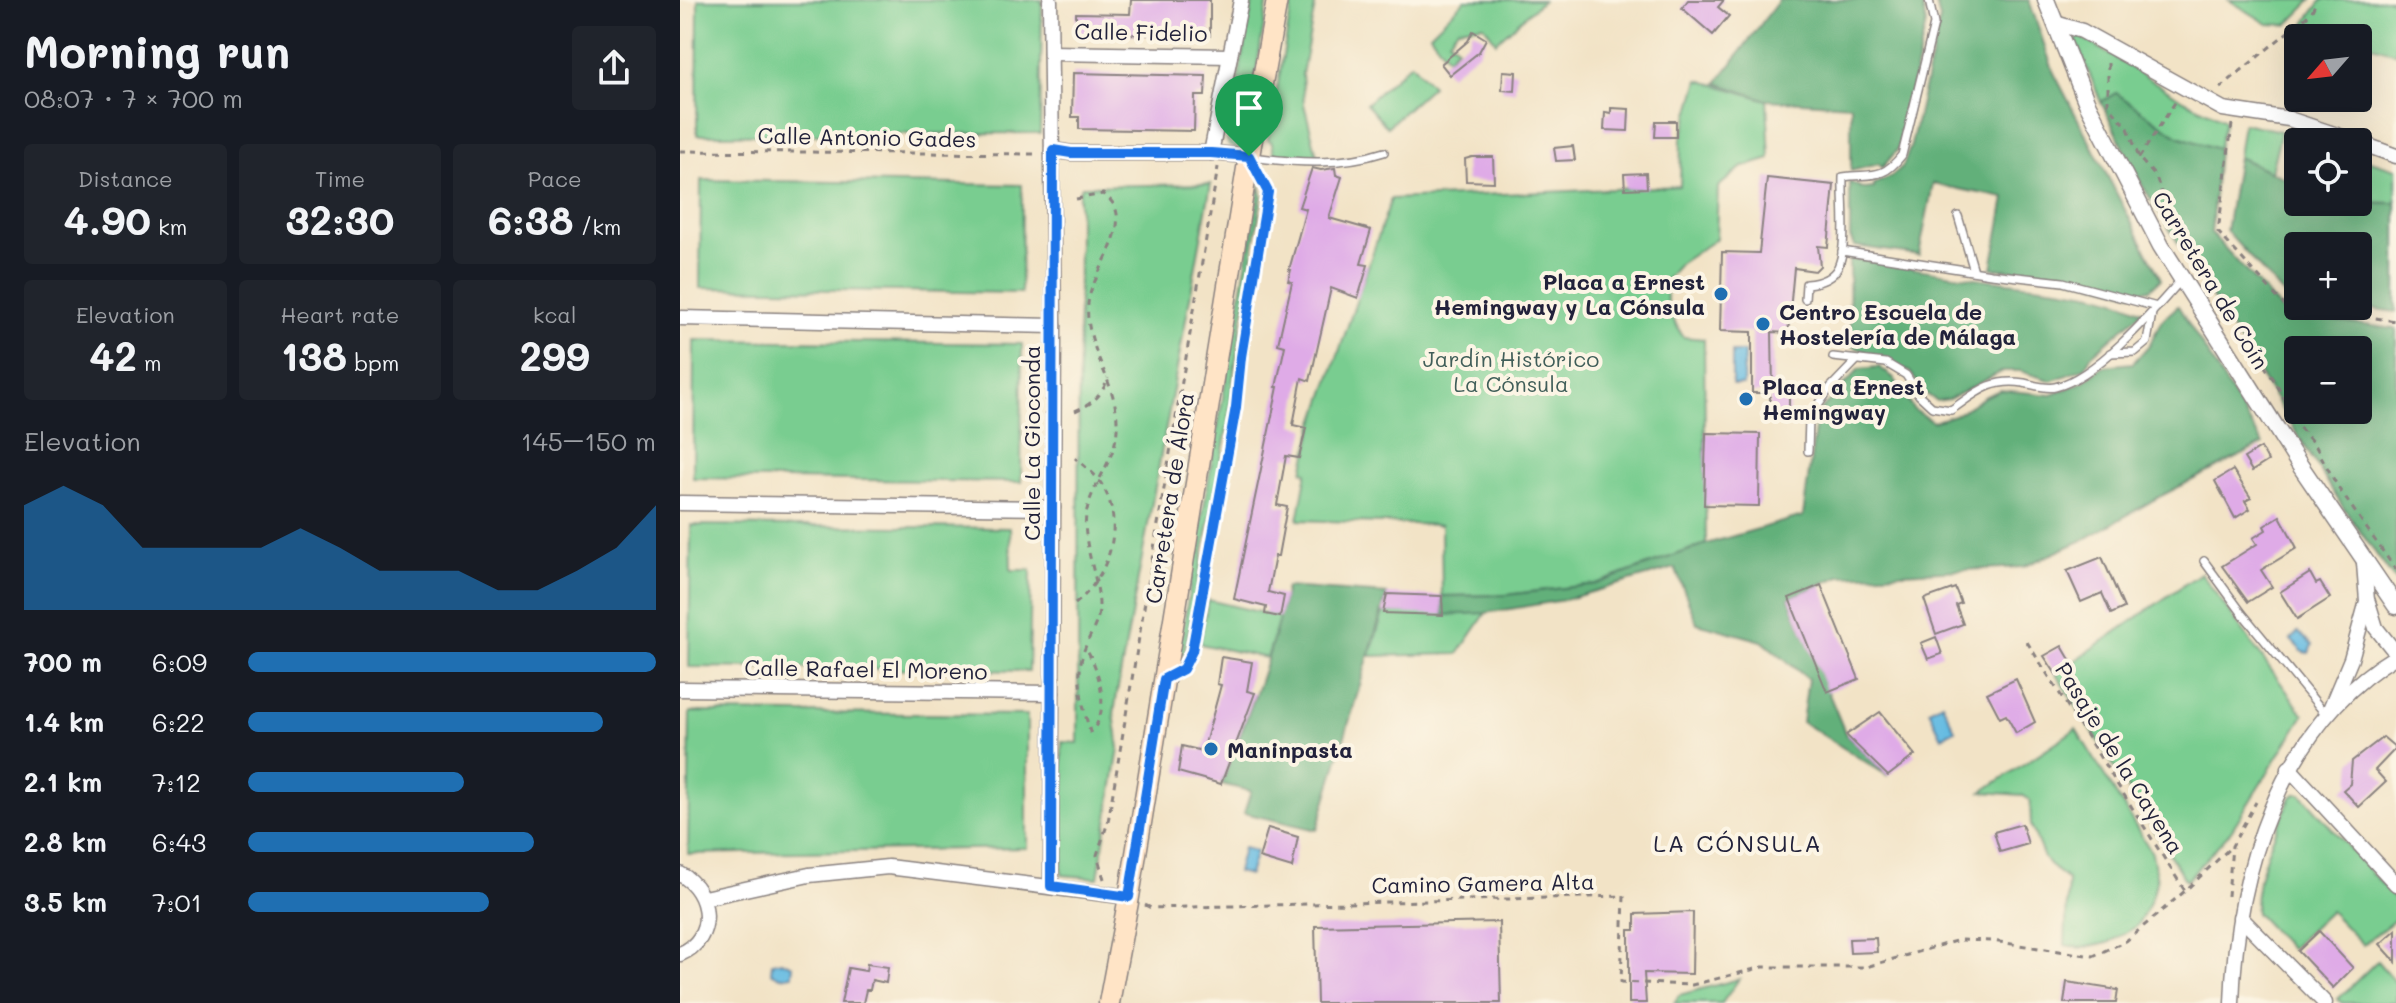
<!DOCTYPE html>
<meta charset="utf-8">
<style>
:root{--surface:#171b24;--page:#20242c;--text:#f1f3f6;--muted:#9ea1a6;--accent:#1f6fb2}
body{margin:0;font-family:Mali,sans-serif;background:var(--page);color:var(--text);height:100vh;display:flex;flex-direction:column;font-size:30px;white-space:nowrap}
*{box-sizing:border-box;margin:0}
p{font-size:26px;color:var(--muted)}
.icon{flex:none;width:44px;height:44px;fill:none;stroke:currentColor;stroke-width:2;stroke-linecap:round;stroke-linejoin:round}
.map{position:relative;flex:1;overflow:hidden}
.panel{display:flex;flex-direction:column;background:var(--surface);width:680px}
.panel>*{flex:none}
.needle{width:52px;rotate:242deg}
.fabs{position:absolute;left:1604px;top:24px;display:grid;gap:16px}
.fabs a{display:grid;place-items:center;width:88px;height:88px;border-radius:8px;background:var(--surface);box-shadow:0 8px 32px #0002;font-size:40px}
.pin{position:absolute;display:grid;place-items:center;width:68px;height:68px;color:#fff;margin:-82px -34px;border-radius:50% 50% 50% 0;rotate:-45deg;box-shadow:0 0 8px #0007}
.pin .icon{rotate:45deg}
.round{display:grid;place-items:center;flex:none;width:84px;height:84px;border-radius:8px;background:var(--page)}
.head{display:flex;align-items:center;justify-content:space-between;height:136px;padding:0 24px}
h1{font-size:44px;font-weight:700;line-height:60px}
.figures{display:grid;grid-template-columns:repeat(3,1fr);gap:12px;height:136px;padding:8px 24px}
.figures div{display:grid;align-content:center;border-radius:8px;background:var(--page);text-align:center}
.figures b{font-size:40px;font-weight:700}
.figures small{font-size:22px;font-weight:400}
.figures p{font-size:22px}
.chart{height:224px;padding:16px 24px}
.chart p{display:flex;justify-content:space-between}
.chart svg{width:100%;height:144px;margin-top:8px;fill:var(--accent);opacity:.7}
ul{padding:0 24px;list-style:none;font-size:26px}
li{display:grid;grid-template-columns:128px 96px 1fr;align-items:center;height:60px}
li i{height:20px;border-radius:10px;background:var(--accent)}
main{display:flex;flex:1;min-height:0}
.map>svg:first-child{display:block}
.green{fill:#79cd90;stroke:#4e7866;stroke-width:2}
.forest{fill:#62b07a;stroke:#42695a;stroke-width:2;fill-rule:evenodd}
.water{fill:#65bbe2;stroke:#446e8e;stroke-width:2}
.building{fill:#dfabe7}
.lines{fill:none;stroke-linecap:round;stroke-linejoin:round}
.service-casing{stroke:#8a8280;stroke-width:10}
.minor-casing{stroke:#8a8280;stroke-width:17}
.tertiary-casing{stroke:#8a8280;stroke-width:19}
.secondary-casing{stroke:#8a8280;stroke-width:23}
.path{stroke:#8a8280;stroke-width:3;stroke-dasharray:6 6;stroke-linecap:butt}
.service{stroke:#fff;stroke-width:7}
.minor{stroke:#fff;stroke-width:14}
.tertiary{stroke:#fff;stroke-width:16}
.secondary{stroke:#ffe4c6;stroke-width:20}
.route-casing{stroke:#fff;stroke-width:16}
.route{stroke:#1a73e8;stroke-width:10}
.poi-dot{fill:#1f6fb2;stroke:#fcf5e5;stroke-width:3}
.labels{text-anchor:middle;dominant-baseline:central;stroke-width:8;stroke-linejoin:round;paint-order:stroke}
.street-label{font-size:22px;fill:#22223b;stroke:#fcf5e5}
.poi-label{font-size:22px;font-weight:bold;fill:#22223b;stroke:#fcf5e5;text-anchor:start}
.park-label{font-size:22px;fill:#405e59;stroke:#fcf5e5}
.neighbourhood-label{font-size:24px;letter-spacing:2px;fill:#22223b;stroke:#fcf5e5}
</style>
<main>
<section class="panel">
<div class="head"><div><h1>Morning run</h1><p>08:07 · 7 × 700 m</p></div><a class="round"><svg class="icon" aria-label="share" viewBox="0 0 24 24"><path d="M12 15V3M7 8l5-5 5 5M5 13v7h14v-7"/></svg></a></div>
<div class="figures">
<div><p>Distance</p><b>4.90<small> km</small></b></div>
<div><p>Time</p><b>32:30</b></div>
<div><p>Pace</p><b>6:38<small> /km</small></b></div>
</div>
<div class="figures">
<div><p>Elevation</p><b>42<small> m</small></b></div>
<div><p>Heart rate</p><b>138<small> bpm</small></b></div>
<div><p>kcal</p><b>299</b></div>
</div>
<div class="chart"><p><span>Elevation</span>145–150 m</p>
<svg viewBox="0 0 160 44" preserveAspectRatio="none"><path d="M0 44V12L10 6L20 12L30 25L40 25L50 25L60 25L70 19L80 25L90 32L100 32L110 32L120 38L130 38L140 32L150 25L160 12V44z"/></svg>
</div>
<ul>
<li><b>700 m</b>6:09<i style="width:100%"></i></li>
<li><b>1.4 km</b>6:22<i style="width:87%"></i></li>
<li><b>2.1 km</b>7:12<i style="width:53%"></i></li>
<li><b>2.8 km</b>6:43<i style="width:70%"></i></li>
<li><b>3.5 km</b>7:01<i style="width:59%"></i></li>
</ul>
</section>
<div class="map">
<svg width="1716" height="1003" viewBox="0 0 1716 1003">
<rect width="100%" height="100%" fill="#fcf5e5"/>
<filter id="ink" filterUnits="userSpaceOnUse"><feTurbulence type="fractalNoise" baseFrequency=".0125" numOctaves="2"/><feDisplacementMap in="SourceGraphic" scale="16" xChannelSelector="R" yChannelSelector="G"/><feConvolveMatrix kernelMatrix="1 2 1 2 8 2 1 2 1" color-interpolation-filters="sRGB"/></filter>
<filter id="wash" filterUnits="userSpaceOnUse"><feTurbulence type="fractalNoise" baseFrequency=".006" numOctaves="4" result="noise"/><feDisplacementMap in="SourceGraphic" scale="32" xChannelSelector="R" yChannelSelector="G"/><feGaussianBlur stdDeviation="1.8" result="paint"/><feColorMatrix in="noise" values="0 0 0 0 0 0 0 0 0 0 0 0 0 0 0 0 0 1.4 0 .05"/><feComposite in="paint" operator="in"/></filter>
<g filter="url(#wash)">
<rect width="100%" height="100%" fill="#f2e3c6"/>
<g class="green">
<path d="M18 0H362L360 133 17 135Z"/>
<path d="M573 0H588L564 145 558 149 549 146 547 140Z"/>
<path d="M613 0H636L622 74 624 104 638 159 594 154 592 143 588 139Z"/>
<path d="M785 0H863L816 42 804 25 778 28 769 40 777 47 768 58 750 34Z"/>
<path d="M1549 0H1632L1607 25 1588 24Z"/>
<path d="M1642 0H1716V53L1678 42V38H1663L1623 26Z"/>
<path d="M1399 36 1504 100 1545 120 1538 149 1498 137 1436 93 1421 102 1396 41Z"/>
<path d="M731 63 752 86 707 127 686 104Z"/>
<path d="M1019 80 1087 100 1090 159 1061 168 1038 187 1036 239 999 264 985 281 988 310 1003 337 1024 339 1026 544 916 584 826 595 762 596 761 525 618 520 627 472 623 471 634 425 711 199 1000 186 1001 141Z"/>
<path d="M1563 123 1601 131 1591 172 1558 157Z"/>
<path d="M1678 157 1716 169V203L1678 202Z"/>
<path d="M21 180 342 185 341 293 20 288Z"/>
<path d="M531 184 438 687 434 714 439 748 418 878 382 875V742L398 743 399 192 402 186Z"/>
<path d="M580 185 582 196 552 384 549 419 504 654 498 656Z"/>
<path d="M14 340 342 344 341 482 13 478Z"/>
<path d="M11 525 330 528 331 570H351L349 671 9 667Z"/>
<path d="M1521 573 1624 715 1551 831 1506 881 1376 674Z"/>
<path d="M528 600 600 617 587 658 520 644Z"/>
<path d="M703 613H806L778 654 690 656Z"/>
<path d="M10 712 347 715V848L8 854Z"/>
<path d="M1396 729 1472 853 1477 880 1469 905 1457 926 1428 943 1401 948 1385 945 1388 880 1369 865 1364 858 1351 825 1350 800 1342 795 1302 792Z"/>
<path d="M1615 794H1621L1716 900V919L1683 945 1650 911 1610 949 1576 913C1570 883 1599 825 1611 797Z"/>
<path d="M1697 961 1716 983V1003H1662L1658 999Z"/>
<path d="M1059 979 1042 1003H994L999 995Z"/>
</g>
<g class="forest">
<path d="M1099 0H1241L1246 24 1218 149 1202 168 1199 164 1171 171V105L1087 100 1037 83Z"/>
<path d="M1255 0H1349L1374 73 1481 279 1470 289 1453 293 1384 276 1312 268 1325 198 1253 184 1239 255 1174 246 1170 237V182L1184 189 1194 188V184L1211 177 1223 166 1231 145 1260 19Z"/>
<path d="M1436 93 1498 136 1538 149 1531 233 1605 314 1716 329V582L1662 506 1462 185 1421 102ZM1678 350V410H1618V350Z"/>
<path d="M1558 157 1618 184V202L1716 203V312L1675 306H1678V246H1618V297L1604 295 1546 231Z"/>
<path d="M1169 260H1183C1226 267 1269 275 1312 280 1361 287 1418 288 1463 311L1411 356 1405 368 1372 381 1340 371H1323L1269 399 1256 401 1244 392 1230 372 1170 345Z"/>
<path d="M1498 306 1583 444 1481 496 1405 539 1343 567 1160 576 1109 598 1166 735 1208 776 1122 722 1128 679 1082 641 1017 623 995 568 884 600 806 613 763 615 762 596 826 595 916 584 1026 544 1123 516 1137 414 1179 369 1199 367 1214 378 1233 409 1253 422 1277 414 1306 396 1320 390 1372 395 1403 382 1423 366 1453 363 1470 344 1481 321Z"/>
<path d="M606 587 707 594 637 830 564 813 571 791 541 784C566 720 593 655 606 587Z"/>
</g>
<g class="water">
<path d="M1052 352H1064L1063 385H1052Z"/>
<path d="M1618 632 1632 645 1629 653 1623 652 1611 640Z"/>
<path d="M1262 703 1275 730 1262 737 1249 710Z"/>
<path d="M563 848 576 851 569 875 557 872Z"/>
<path d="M101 961 113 966 112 975 100 977 91 972 92 963Z"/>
</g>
<g id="blocks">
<g class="building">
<path d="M451 0H530V36L396 33V13L450 14Z"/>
<path d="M1008 0H1044L1038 7 1049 16 1033 35 1002 8Z"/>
<path d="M793 31 806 39 799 52 770 75 761 64 788 41Z"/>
<path d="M823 71 836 72 835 91 822 90Z"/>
<path d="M393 73 526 76 525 96H515L514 131 399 129V117H392Z"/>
<path d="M931 108 949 109 948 131 924 130 925 112 931 113Z"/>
<path d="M976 121H996V137H975Z"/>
<path d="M893 146 895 160 876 161 874 148Z"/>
<path d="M792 157H813L814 182 786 181 785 159Z"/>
<path d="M632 168 641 170 655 168 656 175 662 177 649 218 691 230 681 264 688 265 678 298 651 288 630 381 622 378 613 425 626 428 619 458 606 456 597 505 607 507 598 556H595L588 592 604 596 600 617 585 614 586 607 554 599 598 387H596L605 346 598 344 612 282 608 281 611 270H609L626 209 619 207Z"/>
<path d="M966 173 967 188 945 189 944 174Z"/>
<path d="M1087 178 1154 185 1148 247 1138 246 1140 266 1135 271 1114 268 1108 333 1092 332 1093 390H1109V420H1090V393H1072V332L1040 331 1042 252 1079 253Z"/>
<path d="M1026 433 1080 434 1079 506 1024 505Z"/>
<path d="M1581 448 1588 461 1572 471 1564 458Z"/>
<path d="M1553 470 1571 498 1565 501 1570 509 1555 518 1535 481Z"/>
<path d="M1600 516 1617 548 1581 570 1592 587 1568 602 1542 566 1577 544 1573 538 1586 530 1584 526Z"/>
<path d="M1422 557 1444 608 1431 614 1422 593 1401 602 1387 571Z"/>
<path d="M1630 573 1636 584 1640 582 1650 598 1617 619 1600 592Z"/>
<path d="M1141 585 1179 679 1147 692 1109 598Z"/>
<path d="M1275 588 1281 603 1276 605 1283 624 1256 634 1244 599Z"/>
<path d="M707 594 762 596 763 615 703 613Z"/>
<path d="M1256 637 1262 654 1248 659 1241 643Z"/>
<path d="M1382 646 1392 663 1376 674 1364 656Z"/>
<path d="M541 657 572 662 567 691 575 693 541 784 498 772 502 746 523 751 541 685 537 684Z"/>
<path d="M1336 679 1355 722 1336 733 1326 715 1320 718 1307 693Z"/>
<path d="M1200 712 1235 755 1208 776 1166 735Z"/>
<path d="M1703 737 1716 748 1695 770 1706 782 1679 807 1663 790 1670 784 1672 761Z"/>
<path d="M1342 824 1348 844 1320 852 1314 832Z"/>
<path d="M588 828 618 837 612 868 579 858Z"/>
<path d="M1013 912 1012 974 964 973 966 1003H949V930H955V914Z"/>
<path d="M819 922 821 1003H637L635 926Z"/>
<path d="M1716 930V962L1700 944Z"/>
<path d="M1639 931 1673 968 1653 988 1618 951Z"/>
<path d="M1196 938 1197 952 1170 953 1169 939Z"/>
<path d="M187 964 208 967 206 983 192 980 190 990H186L183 1003H161L168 968 186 971Z"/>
<path d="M1387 982 1438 990 1436 1003H1384Z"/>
</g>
</g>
</g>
<g filter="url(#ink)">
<use href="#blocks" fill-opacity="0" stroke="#8a8280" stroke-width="2"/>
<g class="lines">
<defs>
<g id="service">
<path d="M572 157C617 163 661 166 704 152"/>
<path d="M1278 216 1294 271"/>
<path d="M1162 251 1311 274 1383 282 1477 307"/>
<path d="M1125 299 1126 284C1138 283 1152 279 1158 267 1168 246 1162 201 1163 177 1191 173 1202 181 1222 155L1254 24 1249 0"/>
<path d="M1430 353 1455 352 1467 342 1472 313"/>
<path d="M1153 357 1206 363 1226 375 1239 395 1252 407 1271 410C1297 392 1311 378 1344 383 1353 385 1366 389 1375 387 1417 377 1473 312 1501 280"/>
<path d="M1128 451 1129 419 1150 388 1176 361"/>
<path d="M1524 561 1562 613 1647 716"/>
<path d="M489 677 503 669 512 651 556 407 561 357 588 192 574 165"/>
</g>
<g id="minor">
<path d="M370 0 374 326 371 886"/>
<path d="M1375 23 1402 31 1543 109 1609 119 1678 142"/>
<path d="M371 53 550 56"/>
<path d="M1678 142 1716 156"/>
<path d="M373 150 391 153H531L569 156"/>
<path d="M531 153 561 0"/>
<path d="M0 318 374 326"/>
<path d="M0 503 373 508"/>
<path d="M1688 602 1696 628 1716 653"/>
<path d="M0 689 372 693"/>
<path d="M1650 709 1671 659 1687 601 1684 563"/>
<path d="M1609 768 1716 884"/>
<path d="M0 874C32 891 37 939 0 954"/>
<path d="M24 898 129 875 208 867 449 897"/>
<path d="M1560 917 1645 1003"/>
<path d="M1552 1003C1556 875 1599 726 1716 656"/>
</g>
<path id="tertiary" d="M1366 0 1406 101 1481 246 1619 464 1716 606"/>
<path id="secondary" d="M429 1003 449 897 569 156 597 0"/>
</defs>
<use href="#service" class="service-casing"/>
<use href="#minor" class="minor-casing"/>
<use href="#tertiary" class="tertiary-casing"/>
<use href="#secondary" class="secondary-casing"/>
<g class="path">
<path d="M1428 63V104L1448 128 1459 158 1476 177 1487 210 1516 258 1556 315 1568 342 1595 381 1620 428 1635 445 1659 489 1716 570"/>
<path d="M1540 88 1631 13 1637 0"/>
<path d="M1552 124 1538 232 1604 305 1716 321"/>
<path d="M0 151 356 154"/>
<path d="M1459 158 1496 101"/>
<path d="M396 199 423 194C462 219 410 273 408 304 404 345 436 381 437 421 439 455 417 476 408 506 398 540 420 575 419 609 419 622 409 636 405 648 394 674 403 707 410 732 432 714 419 667 405 647"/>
<path d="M395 411C412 404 422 396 428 378"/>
<path d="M395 604C429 577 446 524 422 485 416 474 404 466 395 458"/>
<path d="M1347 642 1505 891"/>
<path d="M424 879 417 855 428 822 538 167"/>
<path d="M1548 896 1552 846 1576 802"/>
<path d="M465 905 471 908 944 896 941 982 1012 985 1083 967H1186L1279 940 1312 941 1413 956 1446 941 1505 891 1552 846"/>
</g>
<use href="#service" class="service"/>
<use href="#minor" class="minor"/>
<use href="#tertiary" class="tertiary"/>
<use href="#secondary" class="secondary"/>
</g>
</g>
<g class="lines" filter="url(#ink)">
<defs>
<path id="route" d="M373 150 391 153H531L569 156 588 192 561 357 556 407 512 651 503 669 484 679 449 897 371 886Z"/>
</defs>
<use href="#route" class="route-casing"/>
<use href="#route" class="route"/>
</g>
<g class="poi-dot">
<circle cx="1041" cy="294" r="8"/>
<circle cx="1083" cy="324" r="8"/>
<circle cx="1066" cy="399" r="8"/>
<circle cx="531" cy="749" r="8"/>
</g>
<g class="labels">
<g class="street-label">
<text transform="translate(461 32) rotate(1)">Calle Fidelio</text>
<text transform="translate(187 137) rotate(1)">Calle Antonio Gades</text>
<text transform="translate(1531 280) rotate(59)">Carretera de Coín</text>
<text transform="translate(351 443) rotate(-90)">Calle La Gioconda</text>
<text transform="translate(489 498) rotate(-81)">Carretera de Álora</text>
<text transform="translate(186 669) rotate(1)">Calle Rafael El Moreno</text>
<text transform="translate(1440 758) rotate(58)">Pasaje de la Cayena</text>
<text transform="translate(803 883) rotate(-1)">Camino Gamera Alta</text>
</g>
<g class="poi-label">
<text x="1025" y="281" text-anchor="end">Placa a Ernest<tspan x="1025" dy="25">Hemingway y La Cónsula</tspan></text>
<text x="1099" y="311">Centro Escuela de<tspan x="1099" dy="25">Hostelería de Málaga</tspan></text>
<text x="1082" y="386">Placa a Ernest<tspan x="1082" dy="25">Hemingway</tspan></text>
<text x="547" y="749">Maninpasta</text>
</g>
<g class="park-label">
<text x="831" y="358">Jardín Histórico<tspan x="831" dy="25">La Cónsula</tspan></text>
</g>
<g class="neighbourhood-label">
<text x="1058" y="842">LA CÓNSULA</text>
</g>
</g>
</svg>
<div class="fabs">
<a><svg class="needle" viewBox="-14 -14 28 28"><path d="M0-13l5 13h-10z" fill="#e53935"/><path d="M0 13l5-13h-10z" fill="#9ea1a6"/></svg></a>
<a><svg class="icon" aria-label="locate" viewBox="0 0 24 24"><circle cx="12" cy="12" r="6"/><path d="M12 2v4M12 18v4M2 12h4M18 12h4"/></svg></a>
<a>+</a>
<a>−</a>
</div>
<div class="pin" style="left:569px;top:156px;background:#1e9e55"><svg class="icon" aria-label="arrive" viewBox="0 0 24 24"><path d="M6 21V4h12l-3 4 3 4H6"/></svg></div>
</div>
</main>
